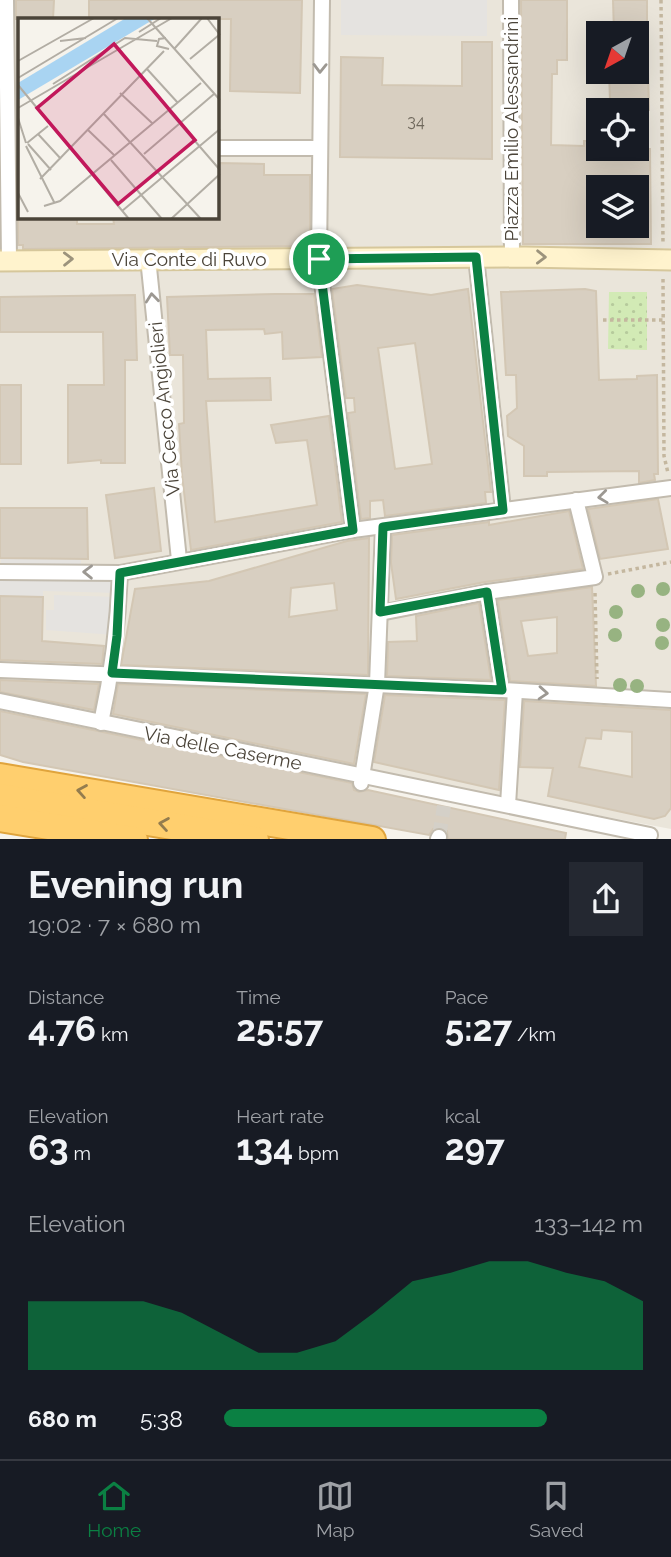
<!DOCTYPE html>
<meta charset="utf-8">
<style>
:root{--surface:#171b24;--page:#242831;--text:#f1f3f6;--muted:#9ea1a6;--line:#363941;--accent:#0b8043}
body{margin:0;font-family:Raleway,sans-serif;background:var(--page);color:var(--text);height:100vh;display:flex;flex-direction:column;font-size:26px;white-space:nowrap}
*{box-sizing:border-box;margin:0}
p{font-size:23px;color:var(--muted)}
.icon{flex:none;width:38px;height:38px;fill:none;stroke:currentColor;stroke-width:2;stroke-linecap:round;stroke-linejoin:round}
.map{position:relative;height:839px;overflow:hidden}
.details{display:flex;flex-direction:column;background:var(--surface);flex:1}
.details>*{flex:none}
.needle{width:46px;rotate:220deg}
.controls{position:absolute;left:586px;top:21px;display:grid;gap:14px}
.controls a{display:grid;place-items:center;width:63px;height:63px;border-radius:0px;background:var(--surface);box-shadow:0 7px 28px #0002;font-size:35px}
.pin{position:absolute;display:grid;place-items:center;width:60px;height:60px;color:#fff;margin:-30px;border:4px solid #fff;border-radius:50%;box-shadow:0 2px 7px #0007}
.round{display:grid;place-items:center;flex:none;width:74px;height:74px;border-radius:0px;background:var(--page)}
.overview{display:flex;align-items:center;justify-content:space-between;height:119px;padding:0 28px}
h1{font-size:38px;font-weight:700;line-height:52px}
.figures{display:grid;grid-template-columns:repeat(3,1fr);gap:10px;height:119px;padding:7px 28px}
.figures div{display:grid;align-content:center}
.figures b{font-size:35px;font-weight:700}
.figures small{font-size:19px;font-weight:400}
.figures p{font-size:19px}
.chart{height:196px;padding:14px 28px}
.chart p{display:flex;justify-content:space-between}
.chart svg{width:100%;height:126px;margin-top:7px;fill:var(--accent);opacity:.7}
ul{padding:0 28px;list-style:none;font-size:23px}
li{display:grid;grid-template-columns:112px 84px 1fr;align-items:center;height:52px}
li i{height:18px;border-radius:9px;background:var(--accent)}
.dock{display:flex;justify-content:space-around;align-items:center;height:98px;border-top:2px solid var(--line);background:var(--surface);font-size:19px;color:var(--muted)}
.dock a{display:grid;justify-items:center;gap:4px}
.dock .selected{color:var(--accent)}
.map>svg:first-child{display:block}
.residential{fill:#eae5da;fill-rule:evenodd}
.grass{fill:url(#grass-dots)}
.parking{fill:#e5e3e0}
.building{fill:#d8cfc1;stroke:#d3c7b4;stroke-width:2;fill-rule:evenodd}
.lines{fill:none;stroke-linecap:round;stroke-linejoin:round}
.street-tunnel{stroke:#d4d0c8;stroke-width:14;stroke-dasharray:14 7;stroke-linecap:butt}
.street-casing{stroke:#c2bbae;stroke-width:18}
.secondary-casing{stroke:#d6c79b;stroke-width:23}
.highway-casing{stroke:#e0a43c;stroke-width:30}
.path{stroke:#c4b79f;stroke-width:3.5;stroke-dasharray:3.5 3.5;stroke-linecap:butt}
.street{stroke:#fff;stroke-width:14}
.secondary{stroke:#fff3cd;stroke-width:19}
.highway{stroke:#ffcf6e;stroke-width:26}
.tree{fill:#97b381}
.oneway{stroke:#9c9892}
.oneway2{stroke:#9c937c}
.oneway3{stroke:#937c4e}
.route-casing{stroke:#fff;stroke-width:14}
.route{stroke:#0b8043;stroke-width:9}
.labels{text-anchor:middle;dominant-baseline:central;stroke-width:7;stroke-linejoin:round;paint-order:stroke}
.number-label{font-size:16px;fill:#6e675b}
.street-label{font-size:19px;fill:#4b4439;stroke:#fff}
.inset-road{fill:none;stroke:#b2ada4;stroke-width:2}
.view{fill:#c2185b;fill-opacity:0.15;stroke:#c2185b;stroke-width:3.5}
.inset-edge{fill:none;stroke:#4b4439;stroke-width:3.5}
</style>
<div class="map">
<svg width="671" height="840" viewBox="0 0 671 840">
<defs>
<pattern id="grass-dots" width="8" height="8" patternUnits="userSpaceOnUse" patternTransform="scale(1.75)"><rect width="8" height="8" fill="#d2eab5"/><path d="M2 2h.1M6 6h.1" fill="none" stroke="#b6ca9c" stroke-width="1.8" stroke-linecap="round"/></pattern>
</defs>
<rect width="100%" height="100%" fill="#f6f3ec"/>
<path class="residential" d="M0 0H671V829L0 703ZM19 19H217V217H19ZM598 33H637V72H598ZM598 110H637V149H598ZM598 187H637V226H598Z"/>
<path class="grass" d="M609 292H647V350L608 349Z"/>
<g class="parking">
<path d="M341 0H487V36L341 35Z"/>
<path d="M1 558 81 559V571H1Z"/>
<path d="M46 576 117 579V593L43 591V597L0 596V579L43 580Z"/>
<path d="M54 595 117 597 115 635 46 630V610H54Z"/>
</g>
<g class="building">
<path d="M16 0H54L53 19H16Z"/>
<path d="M89 0H302L300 93 230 91 231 19H89Z"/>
<path d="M521 0H567V60H557V74H552L551 145 584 146V141H598V149H650L651 244H523ZM598 187H637V226H598Z"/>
<path d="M613 0H647V33H614Z"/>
<path d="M462 42H492V159L340 157 341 57 383 58 382 85 462 86Z"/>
<path d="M609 72H648L649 110H621V99L610 100Z"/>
<path d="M219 163 264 164V175H310V246L23 249V245H18V217H77V224H114L113 217 217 218Z"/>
<path d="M357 285 431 295 468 289 491 492H485L486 503 385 516 383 500 370 501V518L361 519 348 413 355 412 354 398H346L332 289ZM415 343 432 464 395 469 378 348Z"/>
<path d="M585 289 596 291 599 380 637 379V376L657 375 658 474H654L655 480 639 483V471L547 472V476H524V446L508 436 507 416 517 408 516 375H506L501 292Z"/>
<path d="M275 294H314L322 357 283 359 282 332 265 334 264 329 206 330 208 379 270 378 271 400 206 401 215 522 317 505 307 440 276 443 271 425 329 416 342 522 191 550 182 475 179 424 184 423 183 355H170L167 297Z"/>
<path d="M135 295 137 360H125V463H101V460L68 463V385H104L103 332H0V297Z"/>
<rect x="0" y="385" width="21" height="79"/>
<path d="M154 488 161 551 115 558 106 495Z"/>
<path d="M658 499 668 549 600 559 588 509Z"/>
<path d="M0 508H87L88 559 0 558Z"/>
<path d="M569 511 583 569 485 582 396 599 391 563 392 535 489 522V525Z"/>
<path d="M369 538 368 675 121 665 135 589 209 581 347 541ZM334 583 337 610 289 617 291 588Z"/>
<path d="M592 587 596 686 510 681 498 600ZM557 617V653L528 656 521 621Z"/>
<path d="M0 596 43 597 42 641 104 646 102 664 0 660Z"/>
<path d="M479 603 491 680 387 676 388 642 417 641 416 616Z"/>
<path d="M0 680 99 684 94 710 0 692Z"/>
<path d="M118 684 366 694 354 764 113 714Z"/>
<path d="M385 695 505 700 499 790 374 762Z"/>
<path d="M524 701 671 710V808L665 816 654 819 548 796 553 768 520 767ZM602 730 632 732V777L579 767 586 738 601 739Z"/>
<path d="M0 711 352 783 354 790 359 792 368 790 566 833 565 839H448L447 831 439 827 433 829 429 835 23 762 0 755Z"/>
</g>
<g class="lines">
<path class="street-tunnel" d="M439 837 444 806"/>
<defs>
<g id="street">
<path d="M6 0 9 260"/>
<path d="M322 0 319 259 353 530"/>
<path d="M511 0 512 257"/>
<path d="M217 148H319"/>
<path d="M476 257 503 510"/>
<path d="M148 258 179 560"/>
<path d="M0 572 120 573 353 530 671 488"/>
<path d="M487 592 502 690"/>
<path d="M380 613 487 592 595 577 576 500"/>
<path d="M0 670 502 690 671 700"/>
<path d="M0 701 650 835"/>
<path d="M101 723C112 673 118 624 120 573"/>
<path d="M361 783 377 684 383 527"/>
<path d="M508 805 515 691"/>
<path d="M438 839 439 837"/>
</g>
<path id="secondary" d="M0 261 525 257 671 260"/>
<g id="highway">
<path d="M0 777 372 840"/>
<path d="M0 797 255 840"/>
<path d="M0 818 134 840"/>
</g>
</defs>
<use href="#street" class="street-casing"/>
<use href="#secondary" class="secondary-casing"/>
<use href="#highway" class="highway-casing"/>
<g class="path">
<path d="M661 0 663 243"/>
<path d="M663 279 664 456 668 473"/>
<path d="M603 320H663"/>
<path d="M608 574 671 562"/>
<path d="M595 593 597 679"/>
</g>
<use href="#street" class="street"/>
<use href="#secondary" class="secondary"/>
<use href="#highway" class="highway"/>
</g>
<g class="tree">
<circle cx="663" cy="589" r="7"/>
<circle cx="638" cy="591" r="7"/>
<circle cx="616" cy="612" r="7"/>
<circle cx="663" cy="625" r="7"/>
<circle cx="615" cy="635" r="7"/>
<circle cx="662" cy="643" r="7"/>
<circle cx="620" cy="685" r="7"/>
<circle cx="637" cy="686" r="7"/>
</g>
<defs><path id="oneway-chevron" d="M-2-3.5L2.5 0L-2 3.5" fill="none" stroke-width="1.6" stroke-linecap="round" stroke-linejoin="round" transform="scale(1.75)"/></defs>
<g class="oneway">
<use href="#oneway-chevron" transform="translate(320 68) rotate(91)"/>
<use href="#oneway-chevron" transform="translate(152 298) rotate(-96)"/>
<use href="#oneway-chevron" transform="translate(603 497) rotate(173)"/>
<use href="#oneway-chevron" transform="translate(88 572) rotate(-179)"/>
<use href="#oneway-chevron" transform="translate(543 693) rotate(4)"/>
</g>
<g class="oneway2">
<use href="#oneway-chevron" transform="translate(541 257) rotate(1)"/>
<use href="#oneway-chevron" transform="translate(68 259) rotate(-1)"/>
</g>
<g class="oneway3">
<use href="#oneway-chevron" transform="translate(82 791) rotate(-170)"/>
<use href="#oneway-chevron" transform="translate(164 824) rotate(-171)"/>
</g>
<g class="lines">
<defs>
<path id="route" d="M476 257 503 510 383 527 380 612 487 592 502 690 112 673 117 636 120 573 353 530 319 259Z"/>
</defs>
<use href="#route" class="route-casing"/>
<use href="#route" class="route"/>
</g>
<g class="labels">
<g class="number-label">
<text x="416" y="121">34</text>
</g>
<g class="street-label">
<text transform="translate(511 129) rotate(-90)">Piazza Emilio Alessandrini</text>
<text x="189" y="259">Via Conte di Ruvo</text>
<text transform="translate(164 409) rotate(-96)">Via Cecco Angiolieri</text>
<text transform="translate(223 748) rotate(11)">Via delle Caserme</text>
</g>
</g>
<g transform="translate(18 18)">
<rect width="201" height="201" fill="#f6f3ec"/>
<path d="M108 0H138L0 82V65Z" fill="#a9d4f2"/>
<path class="inset-road" d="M129 0 202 82M189 0 202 17M121 14 143 0M148 20 141 21 139 28 151 31M42 23 68 20M157 30 184 0M172 41 201 17M0 43 76 0M129 51 160 85M0 60 100 0M35 66 107 20 139 23M0 67 111 201M102 75 134 105M0 90 154 0M151 93 202 152M85 95 183 201M0 100 8 125M70 112 96 137M20 116 43 141M9 125 30 108M10 126 33 152M8 128 36 184M126 136 196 76M93 142 144 201M22 161 146 33M0 175 10 194M26 188 42 183 183 65M104 193 202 111M153 201 202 156"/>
<path class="view" d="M96 26 177 122 100 186 19 90Z"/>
<rect width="201" height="201" class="inset-edge"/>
</g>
</svg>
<div class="controls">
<a><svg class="needle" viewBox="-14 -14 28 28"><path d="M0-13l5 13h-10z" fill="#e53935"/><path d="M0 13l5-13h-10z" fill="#9ea1a6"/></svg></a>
<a><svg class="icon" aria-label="locate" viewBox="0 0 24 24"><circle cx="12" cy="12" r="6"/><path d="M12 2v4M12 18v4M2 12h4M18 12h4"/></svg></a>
<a><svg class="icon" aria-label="layers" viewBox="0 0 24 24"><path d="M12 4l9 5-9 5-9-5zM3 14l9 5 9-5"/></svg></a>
</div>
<div class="pin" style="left:319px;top:259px;background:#1e9e55"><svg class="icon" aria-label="arrive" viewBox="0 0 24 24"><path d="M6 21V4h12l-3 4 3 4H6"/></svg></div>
</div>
<section class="details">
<div class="overview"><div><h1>Evening run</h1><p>19:02 · 7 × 680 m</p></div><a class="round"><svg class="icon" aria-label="share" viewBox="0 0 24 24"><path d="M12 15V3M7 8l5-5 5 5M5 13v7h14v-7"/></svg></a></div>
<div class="figures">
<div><p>Distance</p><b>4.76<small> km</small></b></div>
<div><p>Time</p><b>25:57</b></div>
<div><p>Pace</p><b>5:27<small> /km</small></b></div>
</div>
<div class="figures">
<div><p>Elevation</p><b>63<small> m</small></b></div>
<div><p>Heart rate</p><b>134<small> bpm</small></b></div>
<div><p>kcal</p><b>297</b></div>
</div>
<div class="chart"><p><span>Elevation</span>133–142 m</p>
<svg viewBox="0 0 160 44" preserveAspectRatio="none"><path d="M0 44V20L10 20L20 20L30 20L40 24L50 31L60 38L70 38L80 34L90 24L100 13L110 10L120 6L130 6L140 10L150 13L160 20V44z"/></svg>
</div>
<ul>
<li><b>680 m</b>5:38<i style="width:77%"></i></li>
</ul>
</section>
<nav class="dock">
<a class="selected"><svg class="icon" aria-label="home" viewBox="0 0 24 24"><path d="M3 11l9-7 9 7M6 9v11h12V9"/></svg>Home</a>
<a><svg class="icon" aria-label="map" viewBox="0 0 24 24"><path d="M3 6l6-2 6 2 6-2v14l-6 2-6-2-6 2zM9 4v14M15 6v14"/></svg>Map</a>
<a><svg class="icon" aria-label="saved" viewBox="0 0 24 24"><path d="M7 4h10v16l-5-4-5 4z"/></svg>Saved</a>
</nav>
